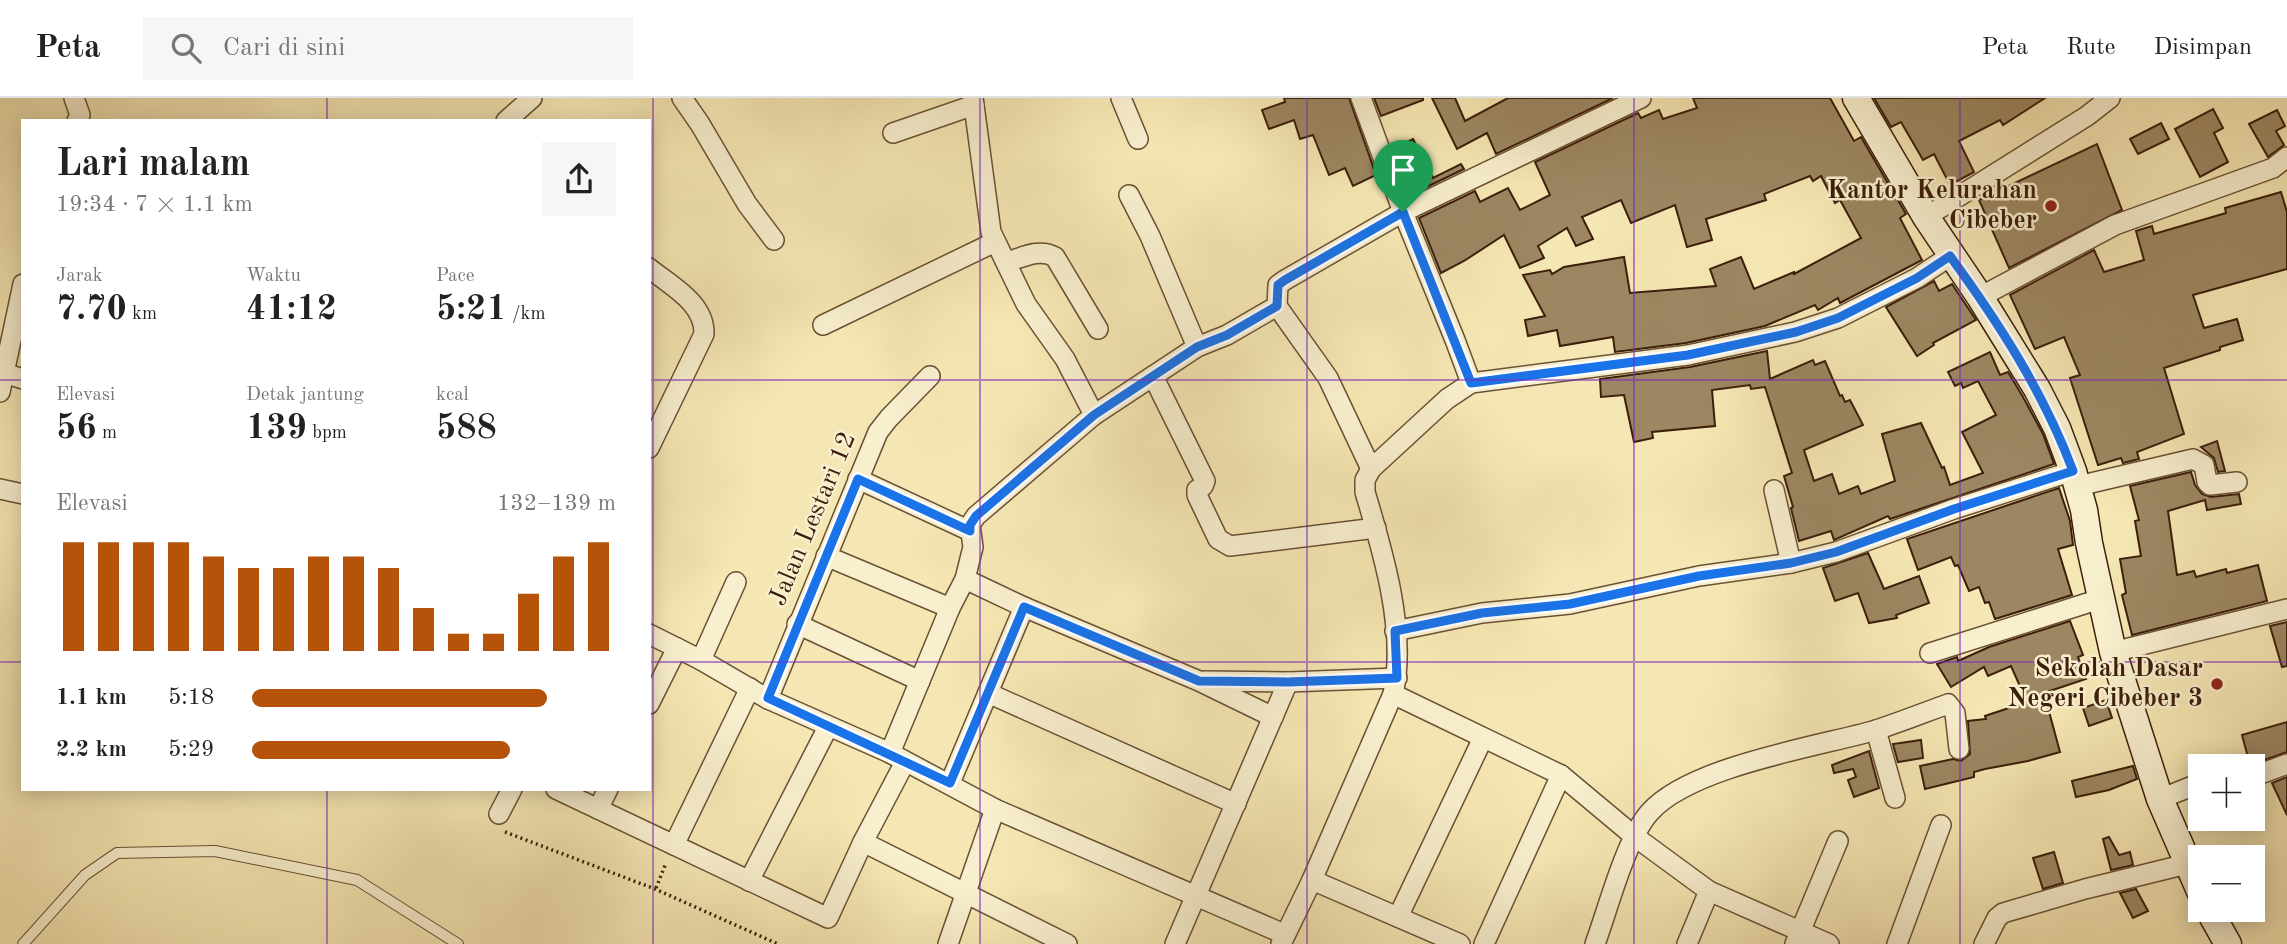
<!DOCTYPE html>
<html lang="id">
<meta charset="utf-8">
<style>
:root{--surface:#fff;--page:#f6f6f6;--text:#222;--muted:#767676;--line:#e0e0e0;--accent:#b45309}
body{margin:0;font-family:"Old Standard TT",serif;background:var(--page);color:var(--text);height:100vh;display:flex;flex-direction:column;font-size:26px;white-space:nowrap}
*{box-sizing:border-box;margin:0}
p{font-size:23px;color:var(--muted)}
.icon{flex:none;width:38px;height:38px;fill:none;stroke:currentColor;stroke-width:2;stroke-linecap:round;stroke-linejoin:round}
.map{position:relative;flex:1;overflow:hidden}
.drawer{position:absolute;left:21px;top:21px;width:630px;height:672px;display:flex;flex-direction:column;background:var(--surface);border-radius:0px;box-shadow:0 4px 18px #0003}
.drawer>*{flex:none}
.tools{position:absolute;left:2188px;top:656px;display:grid;gap:14px}
.tools a{display:grid;place-items:center;width:77px;height:77px;border-radius:0px;background:var(--surface);box-shadow:0 4px 18px #0003;font-size:35px}
.pin{position:absolute;display:grid;place-items:center;width:60px;height:60px;color:#fff;margin:-72px -30px;border-radius:50% 50% 50% 0;rotate:-45deg;box-shadow:0 0 7px #0007}
.pin .icon{rotate:45deg}
.round{display:grid;place-items:center;flex:none;width:74px;height:74px;border-radius:0px;background:var(--page)}
.summary{display:flex;align-items:center;justify-content:space-between;height:119px;padding:0 35px}
h1{font-size:38px;font-weight:700;line-height:52px}
.stats{display:grid;grid-template-columns:repeat(3,1fr);gap:10px;height:119px;padding:7px 35px}
.stats div{display:grid;align-content:center}
.stats b{font-size:35px;font-weight:700}
.stats small{font-size:19px;font-weight:400}
.stats p{font-size:19px}
.chart{height:196px;padding:14px 35px}
.chart p{display:flex;justify-content:space-between}
.chart svg{width:100%;height:126px;margin-top:7px;stroke:var(--accent);stroke-width:6}
ul{padding:0 35px;list-style:none;font-size:23px}
li{display:grid;grid-template-columns:112px 84px 1fr;align-items:center;height:52px}
li i{height:18px;border-radius:9px;background:var(--accent)}
header{display:flex;align-items:center;gap:42px;box-sizing:border-box;height:98px;padding:0 35px;background:var(--surface);border-bottom:2px solid var(--line)}
header strong{font-size:33px}
nav{display:flex;gap:38px;margin-inline-start:auto;font-size:24px}
.search{width:490px;height:63px;background:var(--page);display:flex;align-items:center;gap:18px;box-sizing:border-box;padding:0 24px;border-radius:0px;color:var(--muted);font-size:26px}
.map>svg:first-child{display:block}
.building{fill:#9c8762;stroke:#3c1e0a;stroke-width:2}
.lines{fill:none;stroke-linecap:round;stroke-linejoin:round}
.lane-casing{stroke:#6a5034;stroke-width:12}
.street-casing{stroke:#6a5034;stroke-width:22}
.secondary-casing{stroke:#3c1e0a;stroke-width:29}
.path{stroke:#3c1e0a;stroke-width:3.5;stroke-dasharray:2 3.5;stroke-linecap:butt}
.lane{stroke:#f8efce;stroke-width:10}
.street{stroke:#f8efce;stroke-width:19}
.secondary{stroke:#f8efce;stroke-width:26}
.route-casing{stroke:#fff;stroke-width:14}
.route{stroke:#1a73e8;stroke-width:9}
.grid{fill:none;stroke:#7b2cbf;stroke-width:2;stroke-opacity:0.55}
.poi-dot{fill:#8f2418;stroke:#f8efce;stroke-width:2.5}
.labels{text-anchor:middle;dominant-baseline:central;stroke-width:5;stroke-linejoin:round;paint-order:stroke}
.poi-label{font-size:26px;font-weight:bold;fill:#3c1e0a;stroke:#f8efce;text-anchor:end}
.street-label{font-size:26px;fill:#3c1e0a;stroke:#f8efce}
</style>
<header>
<strong>Peta</strong>
<div class="search"><svg class="icon" aria-label="search" viewBox="0 0 24 24"><circle cx="10" cy="10" r="6"/><path d="M15 15l6 6"/></svg>Cari di sini</div>
<nav><a>Peta</a><a>Rute</a><a>Disimpan</a></nav>
</header>
<div class="map">
<svg width="2287" height="846" viewBox="0 0 2287 846">
<rect width="100%" height="100%" fill="#f5e7b3"/>
<filter id="stains"><feTurbulence type="fractalNoise" baseFrequency=".00286" numOctaves="4"/><feColorMatrix values="0 0 0 0 .2 0 0 0 0 .09 0 0 0 0 .02 0 0 0 .5 -.17"/></filter>
<radialGradient id="worn" r=".72"><stop offset=".6" stop-color="#630" stop-opacity="0"/><stop offset="1" stop-color="#630" stop-opacity=".3"/></radialGradient>
<g class="building">
<path d="M1284 0H1349L1376 77 1353 88 1345 70 1329 77 1313 37 1300 41 1294 22 1269 31 1262 12 1285 4Z"/>
<path d="M1374 0H1423V2L1381 18Z"/>
<path d="M1432 0H1455L1465 23 1508 0H1613L1496 56 1487 35 1457 51Z"/>
<path d="M1693 0H1830L1854 43 1861 39 1906 116 1900 120 1922 162 1840 205 1838 200 1818 212 1815 207 1765 228 1686 245 1615 254 1613 239 1560 248 1557 232 1528 238 1525 222 1545 218 1523 177 1550 172 1552 176 1564 169 1624 159 1630 195 1716 188 1710 171 1741 159 1754 191 1794 174V176L1861 140 1840 102 1835 105 1821 78 1813 83 1810 78 1764 96 1766 102 1706 121 1712 142 1687 149 1675 107 1631 125 1621 102 1582 119 1593 141 1576 148 1567 130 1538 148 1544 160 1520 170 1504 137 1464 163 1441 175 1419 120 1475 93 1480 104 1508 90 1520 112 1550 97 1535 64 1638 15 1641 20 1659 12 1663 21 1697 10Z"/>
<path d="M1874 0H2045L2003 27 2000 22 1959 43 1974 74 1950 87 1934 56 1923 62 1901 24 1891 29Z"/>
<path d="M2213 11 2223 30 2214 35 2228 64 2200 79 2175 31Z"/>
<path d="M2277 12 2285 28 2276 33 2284 47 2268 59 2249 26Z"/>
<path d="M2161 25 2169 41 2138 56 2130 41Z"/>
<path d="M1413 41 1433 80 1461 66 1464 71 1410 97 1393 51Z"/>
<path d="M2097 46 2122 112 2009 170 1979 102Z"/>
<path d="M2281 94 2287 114V171L2193 197 2204 230 2237 221 2243 242 2220 249V252L2164 270 2184 336 2137 354 2139 361 2123 365 2121 360 2098 367 2070 280 2080 277 2064 239 2035 251 2010 197 2094 152 2104 174 2144 162 2136 133 2152 128 2154 136 2226 115 2225 110Z"/>
<path d="M1934 183 1939 193 1952 186 1976 222 1933 245 1934 247 1917 258 1886 209Z"/>
<path d="M1767 253 1770 281 1813 262 1815 267 1825 263 1840 298 1842 297 1845 304 1850 302 1863 327 1804 352 1814 383 1832 376 1839 396 1858 388 1861 396 1895 383 1882 336 1921 325 1942 370 1944 369 1950 387 1983 375 1962 334 1996 317 1978 283 1963 290 1961 285 1955 288 1948 274 1990 254 2000 277 2008 274 2023 299 2043 336 2054 366 1890 421 1888 418 1834 442 1831 433 1799 443 1791 410 1793 409 1784 378 1792 375 1765 289 1751 291 1750 287 1712 292 1715 328 1652 334 1653 340 1634 344 1624 297 1601 299 1600 281 1690 269Z"/>
<path d="M2217 343 2225 373 2218 374 2214 360 2201 349Z"/>
<path d="M2191 374 2195 387 2202 396 2211 399 2239 396 2241 406 2207 412 2205 402 2168 413 2177 477 2194 473 2196 479 2226 471 2227 475 2258 467 2267 503 2132 537 2122 497 2126 495 2120 461 2141 458 2135 423 2139 422 2130 388Z"/>
<path d="M2059 390 2070 423 2073 447 2058 451 2072 497 1995 521 1989 504 1985 505 1979 489 1969 493 1958 467 1955 468 1951 459 1918 472 1907 441Z"/>
<path d="M1868 455 1884 491 1919 478 1929 505 1896 517 1897 520 1869 525 1858 495 1835 503 1823 470Z"/>
<path d="M2070 523 2083 557 2078 559 2086 581 2044 595 2060 654 2028 663 1985 671 1974 674V679L1925 691 1920 668 1953 661 1961 663 1970 656 1968 623 1986 621 1985 618 2027 604 2011 568 1988 578 1984 569 1951 589 1937 566 1957 559 1958 563 1989 549Z"/>
<path d="M2287 524V568L2282 569 2270 528Z"/>
<path d="M2106 602 2112 620 2089 628 2083 610Z"/>
<path d="M2287 624V654L2250 667 2242 637Z"/>
<path d="M1921 642 1923 660 1898 664 1893 646Z"/>
<path d="M1869 653 1879 690 1854 699 1848 682 1856 679 1853 671 1834 675 1832 667Z"/>
<path d="M2133 668 2137 681 2109 692 2076 699 2072 683Z"/>
<path d="M2287 679V717L2272 685Z"/>
<path d="M2109 739 2119 757 2130 754 2133 767 2111 772 2103 741Z"/>
<path d="M2054 754 2063 785 2043 791 2033 760Z"/>
<path d="M2136 791 2148 813 2133 820 2120 795Z"/>
</g>
<g class="lines">
<defs>
<path id="lane" d="M23 846 85 777 117 755 215 753 357 782 458 846"/>
<g id="street">
<path d="M74 0 80 17 77 23"/>
<path d="M682 0 700 26 747 106 774 142"/>
<path d="M973 0 991 134 1026 206 1065 261 1094 317"/>
<path d="M1121 0 1138 41"/>
<path d="M1361 0 1403 114 1455 242 1471 285"/>
<path d="M506 23 532 0"/>
<path d="M893 35 974 7"/>
<path d="M1129 97 1150 138 1197 249"/>
<path d="M1926 119 2087 18 2110 0"/>
<path d="M1007 164C1023 159 1040 150 1055 159L1098 231"/>
<path d="M649 170C671 188 705 205 704 236L649 350"/>
<path d="M1980 199 2115 127 2273 70 2287 59"/>
<path d="M1277 208 1328 280 1371 371"/>
<path d="M823 227 995 144"/>
<path d="M4 275 23 281"/>
<path d="M1153 278 1205 383 1203 388 1197 392V397L1218 441 1230 448 1376 430"/>
<path d="M0 294 23 186"/>
<path d="M858 381 970 433"/>
<path d="M2078 388 2193 361 2204 367 2207 384 2210 387 2237 384"/>
<path d="M0 391 23 396"/>
<path d="M1774 392 1791 465"/>
<path d="M826 458 950 510"/>
<path d="M965 481 1024 509 1199 583 1273 619"/>
<path d="M797 526 920 583"/>
<path d="M1395 533 1482 515 1570 506 1699 478 1791 465 1836 454 1954 411 2073 373"/>
<path d="M649 536 701 562 768 601 890 655 995 711 1284 836"/>
<path d="M2113 554 2287 511"/>
<path d="M1930 555 2100 501"/>
<path d="M701 562 736 484"/>
<path d="M1204 583 1288 584 1397 580"/>
<path d="M988 595 1236 706"/>
<path d="M1393 596 1561 677 1634 738 1709 793 1829 846"/>
<path d="M768 601 878 334 889 320 930 278"/>
<path d="M649 606 677 550"/>
<path d="M1876 632 1895 700"/>
<path d="M890 655 950 510 965 481 973 449 970 427 976 418 1094 317 1197 249 1227 237 1277 208 1278 187 1285 182 1403 114 1641 0"/>
<path d="M2252 679 2287 666"/>
<path d="M950 685 1024 509"/>
<path d="M556 691 828 820 863 744 905 664"/>
<path d="M2160 701 2200 685"/>
<path d="M598 711 608 691"/>
<path d="M499 716 512 691"/>
<path d="M863 744 1067 846"/>
<path d="M674 747 750 590"/>
<path d="M1312 782 1460 846"/>
<path d="M749 783 828 629"/>
<path d="M1398 819 1483 640"/>
<path d="M948 846 995 711"/>
<path d="M1175 846 1288 584"/>
<path d="M1281 846 1312 782 1393 596C1407 534 1383 454 1365 394V382L1371 371 1447 301 1471 285 1688 257 1795 234 1838 220 1917 180 1950 158"/>
<path d="M1484 846 1561 677"/>
<path d="M1595 846C1608 811 1626 740 1650 714 1690 669 1814 649 1873 633 1898 625 1923 615 1948 606L1955 615 1959 651"/>
<path d="M1687 846 1709 793"/>
<path d="M1795 846 1838 743"/>
<path d="M1897 846 1941 727"/>
<path d="M1984 846 1997 820 2003 815 2085 791 2187 766"/>
</g>
<g id="secondary">
<path d="M1856 0 1926 119 1980 199 2037 291 2057 330 2073 373 2084 412 2089 445 2113 554 2160 701 2200 793"/>
<path d="M2209 812 2228 846"/>
</g>
</defs>
<use href="#lane" class="lane-casing"/>
<use href="#street" class="street-casing"/>
<use href="#secondary" class="secondary-casing"/>
<g class="path">
<path d="M505 734 655 791 778 846"/>
<path d="M656 790 666 765"/>
</g>
<use href="#lane" class="lane"/>
<use href="#street" class="street"/>
<use href="#secondary" class="secondary"/>
</g>
<g class="lines">
<defs>
<path id="route" d="M1403 114 1471 285 1688 257 1796 234 1838 220 1917 180 1950 158C1999 225 2044 295 2073 373L1954 411 1836 454 1791 465 1699 478 1570 506 1482 515 1395 533 1397 580 1288 584 1199 583 1024 509 950 685 768 600 858 381 970 433V427L976 418 1094 317 1197 249 1227 237 1277 208 1278 187 1285 182Z"/>
</defs>
<use href="#route" class="route-casing"/>
<use href="#route" class="route"/>
</g>
<path class="grid" d="M327 0V23M653 0V846M980 0V846M1307 0V846M1634 0V846M1960 0V846M0 282H23M649 282H2287M0 564H23M649 564H2287M327 691V846"/>
<g class="poi-dot">
<circle cx="2051" cy="108" r="7"/>
<circle cx="2217" cy="586" r="7"/>
</g>
<g class="labels">
<g class="poi-label">
<text x="2037" y="93">Kantor Kelurahan<tspan x="2037" dy="30">Cibeber</tspan></text>
<text x="2203" y="571">Sekolah Dasar<tspan x="2203" dy="30">Negeri Cibeber 3</tspan></text>
</g>
<g class="street-label">
<text transform="translate(813 421) rotate(-67)">Jalan Lestari 12</text>
</g>
</g>
<rect width="100%" height="100%" filter="url(#stains)"/>
<rect width="100%" height="100%" fill="url(#worn)"/>
</svg>
<div class="tools">
<a>+</a>
<a>−</a>
</div>
<div class="pin" style="left:1403px;top:114px;background:#1e9e55"><svg class="icon" aria-label="arrive" viewBox="0 0 24 24"><path d="M6 21V4h12l-3 4 3 4H6"/></svg></div>
<section class="drawer">
<div class="summary"><div><h1>Lari malam</h1><p>19:34 · 7 × 1.1 km</p></div><a class="round"><svg class="icon" aria-label="share" viewBox="0 0 24 24"><path d="M12 15V3M7 8l5-5 5 5M5 13v7h14v-7"/></svg></a></div>
<div class="stats">
<div><p>Jarak</p><b>7.70<small> km</small></b></div>
<div><p>Waktu</p><b>41:12</b></div>
<div><p>Pace</p><b>5:21<small> /km</small></b></div>
</div>
<div class="stats">
<div><p>Elevasi</p><b>56<small> m</small></b></div>
<div><p>Detak jantung</p><b>139<small> bpm</small></b></div>
<div><p>kcal</p><b>588</b></div>
</div>
<div class="chart"><p><span>Elevasi</span>132–139 m</p>
<svg viewBox="0 0 160 44" preserveAspectRatio="none"><path d="M5 44V6M15 44V6M25 44V6M35 44V6M45 44V11M55 44V15M65 44V15M75 44V11M85 44V11M95 44V15M105 44V29M115 44V38M125 44V38M135 44V24M145 44V11M155 44V6"/></svg>
</div>
<ul>
<li><b>1.1 km</b>5:18<i style="width:81%"></i></li>
<li><b>2.2 km</b>5:29<i style="width:71%"></i></li>
</ul>
</section>
</div>
